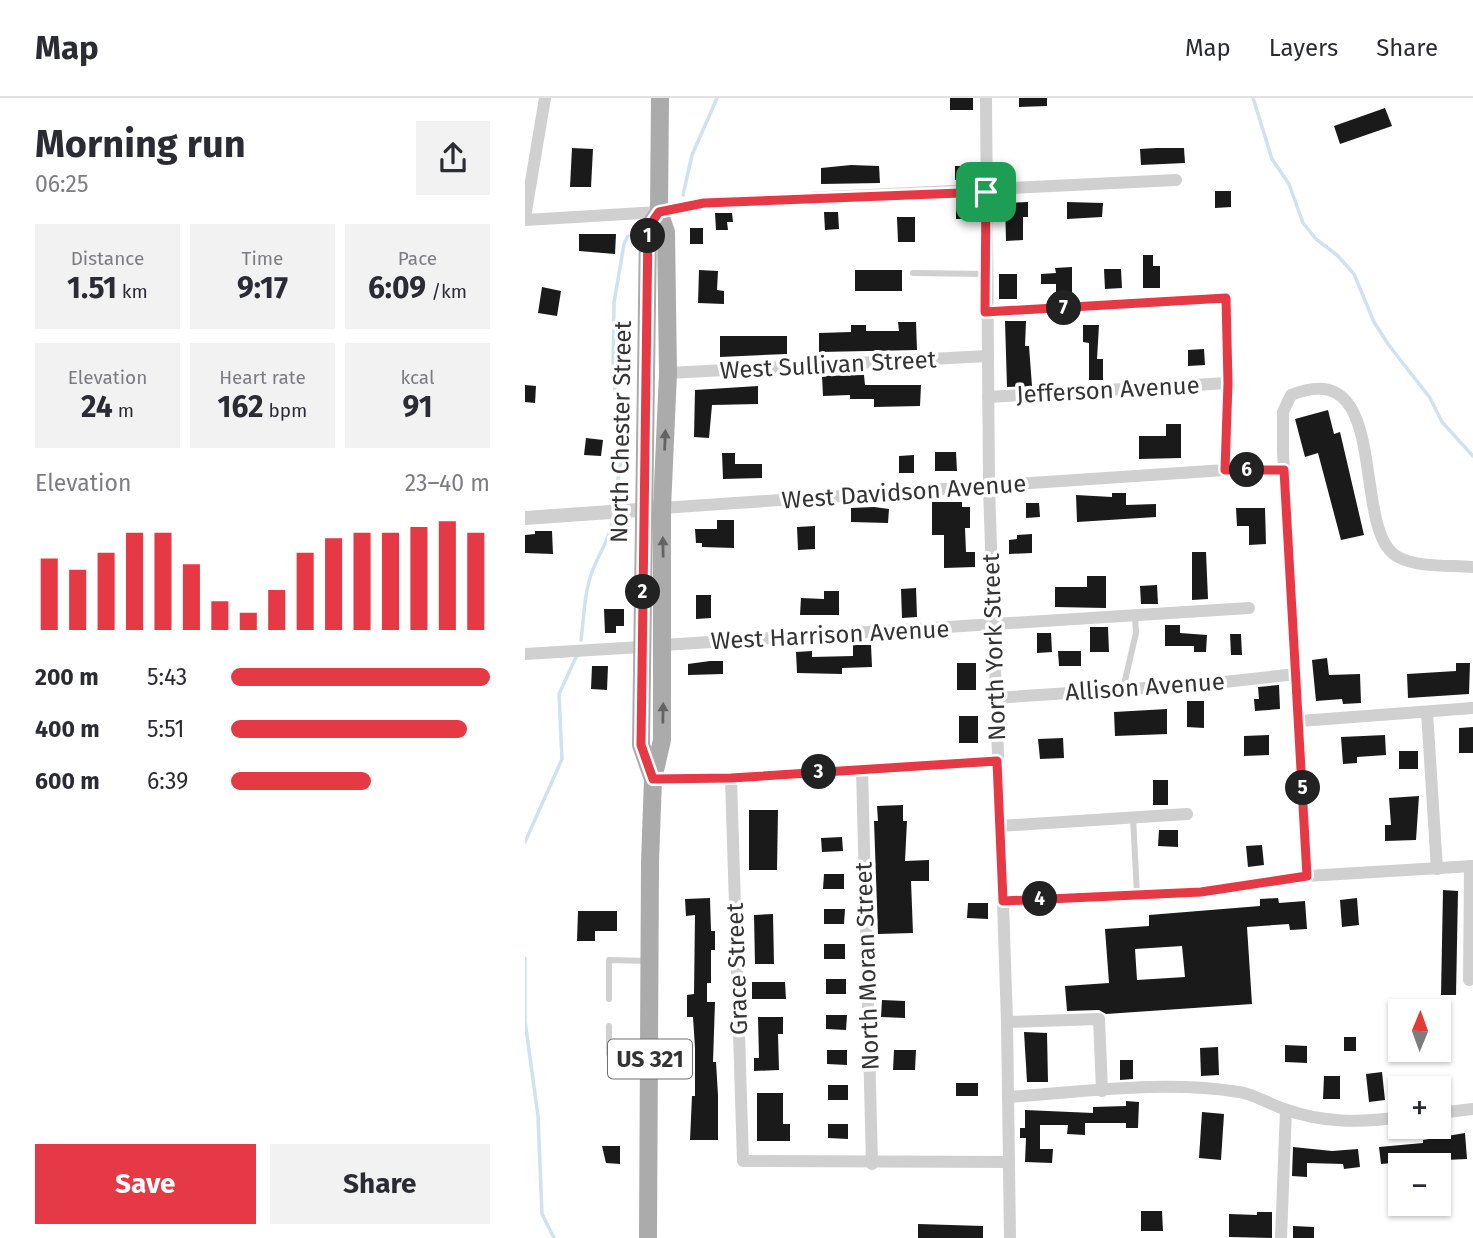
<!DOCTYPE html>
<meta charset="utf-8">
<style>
:root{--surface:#fff;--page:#f2f2f3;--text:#2b2b33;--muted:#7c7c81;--line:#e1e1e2;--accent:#e63946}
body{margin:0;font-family:"Fira Sans",sans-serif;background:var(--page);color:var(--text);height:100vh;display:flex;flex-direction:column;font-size:26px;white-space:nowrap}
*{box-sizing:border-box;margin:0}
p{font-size:23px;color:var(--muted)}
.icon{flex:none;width:38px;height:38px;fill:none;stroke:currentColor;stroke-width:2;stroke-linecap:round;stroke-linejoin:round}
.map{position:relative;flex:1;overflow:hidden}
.details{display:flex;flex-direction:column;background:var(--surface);width:525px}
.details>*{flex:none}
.needle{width:46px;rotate:1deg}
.buttons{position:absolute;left:863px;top:901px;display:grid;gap:14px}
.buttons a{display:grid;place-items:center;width:63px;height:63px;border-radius:0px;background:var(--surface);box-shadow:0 2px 5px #0004;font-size:35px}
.pin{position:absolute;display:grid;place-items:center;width:60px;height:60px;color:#fff;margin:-30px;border-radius:14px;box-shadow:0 4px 10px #0006}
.km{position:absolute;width:35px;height:35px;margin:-18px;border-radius:50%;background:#222;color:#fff;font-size:19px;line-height:35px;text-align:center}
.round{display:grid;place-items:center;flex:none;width:74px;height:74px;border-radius:0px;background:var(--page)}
.headline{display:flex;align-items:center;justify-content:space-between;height:119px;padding:0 35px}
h1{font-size:38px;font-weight:700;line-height:52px}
.metrics{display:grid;grid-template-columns:repeat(3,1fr);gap:10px;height:119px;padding:7px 35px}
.metrics div{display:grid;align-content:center;border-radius:0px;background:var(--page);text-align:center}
.metrics b{font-size:30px;font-weight:700}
.metrics small{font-size:19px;font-weight:400}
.metrics p{font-size:19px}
.chart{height:196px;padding:14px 35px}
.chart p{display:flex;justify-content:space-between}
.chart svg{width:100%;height:126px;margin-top:7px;stroke:var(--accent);stroke-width:6}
.action{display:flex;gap:14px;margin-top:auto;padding:14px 35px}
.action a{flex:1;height:80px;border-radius:0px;background:var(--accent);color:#fff;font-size:28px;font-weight:700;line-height:80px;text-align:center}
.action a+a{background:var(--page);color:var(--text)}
ul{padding:0 35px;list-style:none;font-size:23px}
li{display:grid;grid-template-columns:112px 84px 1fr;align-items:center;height:52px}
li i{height:18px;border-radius:9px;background:var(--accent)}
header{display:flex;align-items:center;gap:42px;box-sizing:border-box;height:98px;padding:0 35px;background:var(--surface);border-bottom:2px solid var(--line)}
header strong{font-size:33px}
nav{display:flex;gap:38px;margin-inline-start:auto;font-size:24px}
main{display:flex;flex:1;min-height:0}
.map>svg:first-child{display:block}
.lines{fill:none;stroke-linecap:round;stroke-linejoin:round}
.stream{stroke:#cfe2ee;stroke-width:3.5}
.building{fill:#1a1a1a;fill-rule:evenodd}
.service{stroke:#d0d0d0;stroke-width:6}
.minor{stroke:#d0d0d0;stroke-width:12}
.tertiary{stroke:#d0d0d0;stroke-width:14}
.primary{stroke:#ababab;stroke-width:18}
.oneway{fill:#636363}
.route-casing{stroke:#fff;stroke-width:14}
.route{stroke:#e63946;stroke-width:9}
.labels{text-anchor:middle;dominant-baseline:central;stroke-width:7;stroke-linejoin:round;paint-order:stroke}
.shield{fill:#fff;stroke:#707070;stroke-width:2}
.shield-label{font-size:23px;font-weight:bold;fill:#333}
.street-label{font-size:24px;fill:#333;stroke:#fff}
</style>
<header>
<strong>Map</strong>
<nav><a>Map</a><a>Layers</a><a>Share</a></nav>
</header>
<main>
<section class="details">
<div class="headline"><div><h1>Morning run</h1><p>06:25</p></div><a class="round"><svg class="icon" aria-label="share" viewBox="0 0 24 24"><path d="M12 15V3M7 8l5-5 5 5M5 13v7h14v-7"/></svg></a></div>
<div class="metrics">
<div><p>Distance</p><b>1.51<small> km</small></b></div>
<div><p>Time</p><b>9:17</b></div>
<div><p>Pace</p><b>6:09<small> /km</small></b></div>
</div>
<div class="metrics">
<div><p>Elevation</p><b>24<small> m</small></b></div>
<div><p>Heart rate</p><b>162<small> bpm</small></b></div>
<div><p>kcal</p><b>91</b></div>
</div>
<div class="chart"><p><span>Elevation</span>23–40 m</p>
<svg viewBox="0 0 160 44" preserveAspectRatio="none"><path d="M5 44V19M15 44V23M25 44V17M35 44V10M45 44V10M55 44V21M65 44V34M75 44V38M85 44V30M95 44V17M105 44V12M115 44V10M125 44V10M135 44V8M145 44V6M155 44V10"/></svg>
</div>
<ul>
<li><b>200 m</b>5:43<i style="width:100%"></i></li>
<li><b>400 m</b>5:51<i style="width:91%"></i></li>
<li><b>600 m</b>6:39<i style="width:54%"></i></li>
</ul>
<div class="action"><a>Save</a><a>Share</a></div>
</section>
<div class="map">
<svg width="948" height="1140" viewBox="0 0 948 1140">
<rect width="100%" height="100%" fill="#fff"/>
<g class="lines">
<g class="stream">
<path d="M728 0 747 61 764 86 778 125 791 141 813 158 829 176 849 224 863 246 905 300 917 324 948 358"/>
<path d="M158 97 167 57 192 0"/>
<path d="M91 394 99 343 88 280 89 205 99 146 103 138"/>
<path d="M56 542C59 519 59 496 67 474 73 457 83 445 86 427"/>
<path d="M0 744 37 661 34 596 52 557"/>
<path d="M0 860V923L13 1018 17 1116 29 1140"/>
</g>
</g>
<g class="building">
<rect x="425" y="0" width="23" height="12"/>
<path d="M494 0H522V8L494 9Z"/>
<path d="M860 10 867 28 815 46 809 28Z"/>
<path d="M47 50 68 51 66 89H45Z"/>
<path d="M631 50H659L660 65 616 67 615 51Z"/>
<path d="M326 67 354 68 355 85 296 86V70Z"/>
<rect x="430" y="68" width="19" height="14"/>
<path d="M690 93H706V109L690 110Z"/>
<path d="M503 104V119H498V142L481 143 480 105Z"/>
<path d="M542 104 578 105 577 119 542 121Z"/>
<rect x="431" y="107" width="18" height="14"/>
<path d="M299 114H313L314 131 300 132Z"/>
<path d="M190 115H207L208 124H202L203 132H191Z"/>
<path d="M372 119H390V144H373Z"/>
<rect x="165" y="130" width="13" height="16"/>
<path d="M54 136H91L90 156 54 153Z"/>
<path d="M618 157H628V168H635V190H618Z"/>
<path d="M547 169V194H531V186H516V176L531 175 530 170Z"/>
<path d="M579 171H596L597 190 580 191Z"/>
<path d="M174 172 193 173 192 192 199 193V206L173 205Z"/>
<rect x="330" y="172" width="47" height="21"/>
<rect x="474" y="176" width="18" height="25"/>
<path d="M17 189 36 193 32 218 13 215Z"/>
<path d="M480 223H501L500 248H504L507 288 482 289Z"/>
<path d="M373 224H391L392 252 294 254V235L326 234V227H341V233H374Z"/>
<path d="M558 227H574L572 261H578V282H564V245L558 244Z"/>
<path d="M195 238H262V256L195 259Z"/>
<path d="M679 251 680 267 663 268V252Z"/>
<path d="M339 277 340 287H396L395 308 349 309V301H325V297L298 298 297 278Z"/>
<path d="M0 287 11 288 10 305 0 304Z"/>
<path d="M233 288V306L187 307 184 340 169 339 170 292Z"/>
<path d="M803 312 809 336 815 334 839 437 816 442 793 355 780 359 770 321Z"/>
<path d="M641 326H656V360L614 361V338H641Z"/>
<path d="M61 340 78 342 76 358 59 357Z"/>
<path d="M410 354H431L432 373H410Z"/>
<path d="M197 355H210V366H237V380L198 381Z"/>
<path d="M389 357V375H374V358Z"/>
<path d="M587 395H601V407L631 406V419L552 424 551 397 587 399Z"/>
<path d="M407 404H437V409H445V430H440L441 454H450V469L419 470V437H407Z"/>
<path d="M501 405H514L515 419 501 420Z"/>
<path d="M349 409 364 411 363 425 326 424V410Z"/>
<path d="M711 410H740L741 446 724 447V428H712Z"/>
<path d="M192 422H209V450L177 449V445H171L170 431H192Z"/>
<path d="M290 428V451L273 452 272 429Z"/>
<path d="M10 433H27L28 456 0 455V437L10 436Z"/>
<path d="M507 436V455L484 456V442L492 441V437Z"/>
<path d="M667 454H681L683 501 667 502Z"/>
<path d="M562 478H581V510L530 509V489H562Z"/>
<path d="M632 487 633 506H616L615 488Z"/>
<path d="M391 490 392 519 377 520 376 491Z"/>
<path d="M299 493H314V517H275L276 500 299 501Z"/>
<path d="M171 497H186V520L171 521Z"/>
<path d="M79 511H99V528H91V535H80Z"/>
<path d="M640 527H655V535L682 537 681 554H669V548H640Z"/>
<path d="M565 529H583L584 554H565Z"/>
<path d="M512 535H526L527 554 512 555Z"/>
<path d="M705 536H716L717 557H706Z"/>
<path d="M328 547H346L347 569 317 570V576L272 575 271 554 287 553V559L328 558Z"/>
<path d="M533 553H556V568H534Z"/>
<path d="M802 560 804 577 835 576 836 605 818 606 817 601 791 603 787 562Z"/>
<path d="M185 563H198V576L163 577V566Z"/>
<rect x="432" y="565" width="19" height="27"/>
<path d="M931 565H945L944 596 883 600 882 576 931 573Z"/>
<path d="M67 568H83L82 592 66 591Z"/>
<path d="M754 587 755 611 730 613 729 601H734L733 589Z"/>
<path d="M662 603H679V630L662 629Z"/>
<path d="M642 611V636L590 638 589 614Z"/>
<rect x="434" y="618" width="19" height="27"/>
<path d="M948 629V655H934V630Z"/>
<path d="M744 637V657L719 658V638Z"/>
<path d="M860 637 861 657 832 659V665L818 666 816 639Z"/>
<path d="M538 640 539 660 515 661 513 641Z"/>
<rect x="874" y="653" width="19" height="18"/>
<rect x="628" y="682" width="15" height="25"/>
<path d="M894 698 891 742 860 743V727H866L864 700Z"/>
<path d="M378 707V723H382L380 763 404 762V783H386L388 835 353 836 349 723H353L352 708Z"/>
<path d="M224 712H253L252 772H224Z"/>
<path d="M634 732H653V749L633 748Z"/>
<path d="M317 739 318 753 297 754 296 740Z"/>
<path d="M737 747 739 767 723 769 721 748Z"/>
<path d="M299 776H319V791H298Z"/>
<path d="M918 792 933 793 931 897H916Z"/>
<path d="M185 800 186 833H190V852H186V885H182V904H190L188 964H191L193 997V1042H165L167 998H170V950L168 919H162V897L169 896 170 817 161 818 160 801Z"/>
<path d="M753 800 754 805 780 803 782 831 765 832 764 826 722 829 727 906 581 916 574 912 542 913 540 888 584 885 580 831 624 828V817L735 808V801ZM657 848 660 879 612 882 610 851Z"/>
<path d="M832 800 834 827 817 829 815 802Z"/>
<path d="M443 805H463V821L442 820Z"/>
<path d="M299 811H320L319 826H299Z"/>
<path d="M53 813H92V833H70V843H52Z"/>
<path d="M248 816 249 866H230L229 817Z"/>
<rect x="299" y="846" width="21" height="15"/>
<rect x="301" y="881" width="20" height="15"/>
<path d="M227 884H260L261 901H227Z"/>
<path d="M357 902 380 903V920L356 919Z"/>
<path d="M301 917H322L321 932 301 931Z"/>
<path d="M233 919H258V936H253L254 972 229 973V960H234Z"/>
<path d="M499 934 522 935 523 984H502Z"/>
<rect x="819" y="939" width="12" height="14"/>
<path d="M760 947 782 948V965L760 964Z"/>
<path d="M693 949 694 977 676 978 675 950Z"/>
<path d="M302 952H322V967L302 966Z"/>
<path d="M369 952H391L390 972H368Z"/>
<path d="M595 962H608V981L595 982Z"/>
<path d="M857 974 860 1002 844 1004 841 976Z"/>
<path d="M799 978H815V1001H798Z"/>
<rect x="431" y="985" width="22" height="13"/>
<rect x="303" y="987" width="20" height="15"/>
<path d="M232 995H258V1026H265V1043H232Z"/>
<path d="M601 1003 614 1004 613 1030H601V1025H560V1037L542 1036 543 1027H515V1051H528L527 1065 500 1064 501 1040H495V1030H500V1012L568 1015V1009L601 1008Z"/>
<path d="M677 1014 699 1016 696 1062 674 1060Z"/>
<path d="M303 1026H323V1041L303 1040Z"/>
<path d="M940 1035 942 1061 920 1062V1068H900V1062L856 1066 854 1049 898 1045V1042Z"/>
<path d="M77 1048H95V1066L81 1065Z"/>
<path d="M768 1049 807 1053 833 1051 835 1069 819 1071 818 1066 782 1065V1079L767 1078Z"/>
<path d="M616 1113H637L638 1133H616Z"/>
<path d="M732 1114H747V1140L704 1139V1116L732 1117Z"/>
<path d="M393 1126 458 1128V1140H393Z"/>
<path d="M768 1128 789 1129V1140H768Z"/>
</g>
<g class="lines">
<g class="service">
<path d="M388 175 461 176"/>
<path d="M598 591 611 535 610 519"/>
<path d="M608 719 612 796"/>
<path d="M84 901V862L124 863"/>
<path d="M84 928V956L123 957"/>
</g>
<g class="minor">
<path d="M461 0 464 389 482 924 485 1140"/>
<path d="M0 119 20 0"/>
<path d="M0 122 134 114 179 105 651 82"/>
<path d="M460 214 701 200 703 285 700 372"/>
<path d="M143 275 462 258"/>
<path d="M463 299 703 285"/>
<path d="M137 410 700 372H759"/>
<path d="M138 547 724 510"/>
<path d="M0 556 116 549"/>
<path d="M470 600 681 586 771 576"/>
<path d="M902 614 912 771"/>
<path d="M775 623 948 610"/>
<path d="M337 671 347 1066"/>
<path d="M206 680 218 1063 484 1064"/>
<path d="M128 681 206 680 472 663"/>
<path d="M474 728 662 716"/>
<path d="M782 778 758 354V314L766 297C869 255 824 434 873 459 894 470 925 467 948 469"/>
<path d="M478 803 676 794 782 778 948 768"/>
<path d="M944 882 945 768"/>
<path d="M482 924 574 921 577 993"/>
<path d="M483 999C559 994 638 982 714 994 729 996 744 1006 759 1011 798 1025 835 1025 875 1019"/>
<path d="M914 1015 948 1011"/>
<path d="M756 1140 761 1012"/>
</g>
<path class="tertiary" d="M0 420 128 411"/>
<g class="primary">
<path d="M128 681 116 647 123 130 134 114"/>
<path d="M123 1140 125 764 128 681 137 642V410L143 275 141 134 134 114 135 0"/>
</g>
</g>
<defs><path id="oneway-solid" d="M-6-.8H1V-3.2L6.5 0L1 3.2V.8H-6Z" transform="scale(1.75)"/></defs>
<g class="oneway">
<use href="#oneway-solid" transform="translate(140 342) rotate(-88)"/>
<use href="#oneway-solid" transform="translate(138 449) rotate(-91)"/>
<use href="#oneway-solid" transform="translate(138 615) rotate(-89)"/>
</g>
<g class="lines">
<defs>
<path id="route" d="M461 94 460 214 701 200 703 285 700 372H759L782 778 676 794 478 803 472 663 206 680 128 681 116 647 123 130 134 114 179 105Z"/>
</defs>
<use href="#route" class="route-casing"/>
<use href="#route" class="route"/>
</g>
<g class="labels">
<rect class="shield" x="83" y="941.5" width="84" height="39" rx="5"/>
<g class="shield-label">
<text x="125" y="961">US 321</text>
</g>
<g class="street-label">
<text transform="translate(303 267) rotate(-3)">West Sullivan Street</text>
<text transform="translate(583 292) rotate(-3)">Jefferson Avenue</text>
<text transform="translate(96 334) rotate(-89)">North Chester Street</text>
<text transform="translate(379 394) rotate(-4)">West Davidson Avenue</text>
<text transform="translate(305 537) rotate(-3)">West Harrison Avenue</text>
<text transform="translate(469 549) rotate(-92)">North York Street</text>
<text transform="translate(620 589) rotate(-4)">Allison Avenue</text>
<text transform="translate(342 868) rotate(-92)">North Moran Street</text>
<text transform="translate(212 871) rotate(-92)">Grace Street</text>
</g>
</g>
</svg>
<div class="buttons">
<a><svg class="needle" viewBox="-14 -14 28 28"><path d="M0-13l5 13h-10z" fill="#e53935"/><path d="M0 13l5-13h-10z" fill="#7c7c81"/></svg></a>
<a>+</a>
<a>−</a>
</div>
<div class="pin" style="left:461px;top:94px;background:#1e9e55"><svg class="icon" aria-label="arrive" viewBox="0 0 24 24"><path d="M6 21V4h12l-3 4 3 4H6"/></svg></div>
<b class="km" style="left:123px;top:138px">1</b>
<b class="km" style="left:118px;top:494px">2</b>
<b class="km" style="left:294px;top:674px">3</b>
<b class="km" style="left:515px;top:801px">4</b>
<b class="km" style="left:778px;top:690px">5</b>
<b class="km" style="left:722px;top:372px">6</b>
<b class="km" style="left:539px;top:210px">7</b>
</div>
</main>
